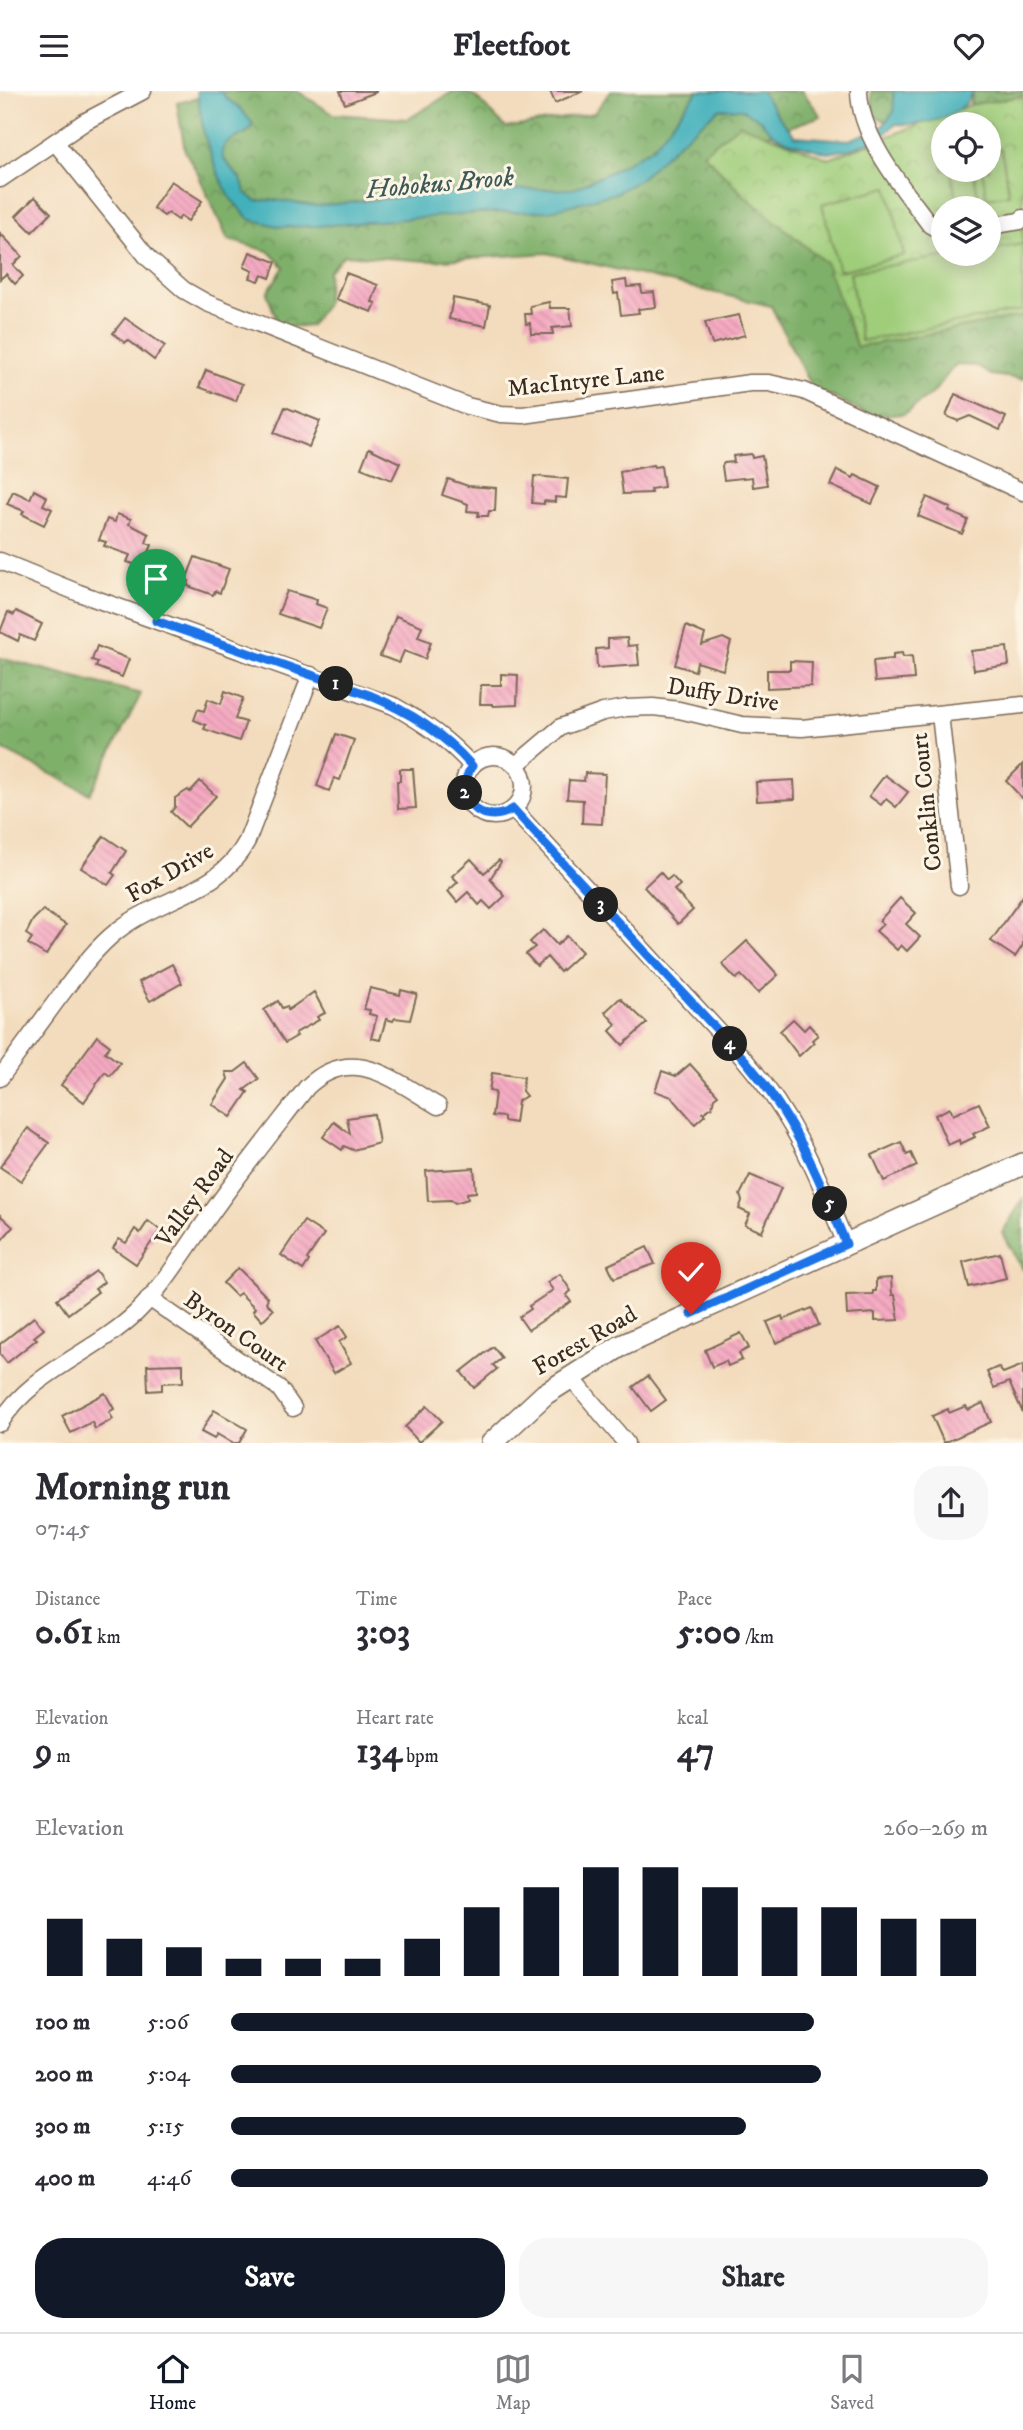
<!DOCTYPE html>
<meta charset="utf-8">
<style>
:root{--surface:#fff;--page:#f7f7f7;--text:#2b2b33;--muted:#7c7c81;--line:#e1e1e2;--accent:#111827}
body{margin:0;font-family:"IM FELL DW Pica",serif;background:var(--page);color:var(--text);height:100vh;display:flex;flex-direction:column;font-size:26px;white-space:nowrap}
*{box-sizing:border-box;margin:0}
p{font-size:23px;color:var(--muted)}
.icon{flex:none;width:38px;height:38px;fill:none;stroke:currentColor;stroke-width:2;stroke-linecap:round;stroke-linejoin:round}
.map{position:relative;height:1352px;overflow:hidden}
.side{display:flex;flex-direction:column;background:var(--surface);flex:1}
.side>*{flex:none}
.tools{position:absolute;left:931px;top:21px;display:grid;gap:14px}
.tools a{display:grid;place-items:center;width:70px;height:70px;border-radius:50%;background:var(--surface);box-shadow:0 4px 18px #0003;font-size:35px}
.pin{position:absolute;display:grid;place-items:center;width:60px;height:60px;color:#fff;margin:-72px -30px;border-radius:50% 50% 50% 0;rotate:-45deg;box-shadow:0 0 7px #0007}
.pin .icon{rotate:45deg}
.km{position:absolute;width:35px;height:35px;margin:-18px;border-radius:50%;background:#222;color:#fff;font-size:19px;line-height:35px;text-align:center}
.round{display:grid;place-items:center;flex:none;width:74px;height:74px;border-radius:28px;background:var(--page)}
.headline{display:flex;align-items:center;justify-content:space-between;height:119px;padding:0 35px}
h1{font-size:38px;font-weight:700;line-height:52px}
.metrics{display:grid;grid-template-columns:repeat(3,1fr);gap:10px;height:119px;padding:7px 35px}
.metrics div{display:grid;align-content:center}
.metrics b{font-size:35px;font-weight:700}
.metrics small{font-size:19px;font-weight:400}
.metrics p{font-size:19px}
.chart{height:196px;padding:14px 35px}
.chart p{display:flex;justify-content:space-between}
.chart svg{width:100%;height:126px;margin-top:7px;stroke:var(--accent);stroke-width:6}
.cta{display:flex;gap:14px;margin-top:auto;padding:14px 35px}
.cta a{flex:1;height:80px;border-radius:28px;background:var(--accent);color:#fff;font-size:28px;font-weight:700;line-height:80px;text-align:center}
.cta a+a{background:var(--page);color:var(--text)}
ul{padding:0 35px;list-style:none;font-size:23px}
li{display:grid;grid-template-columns:112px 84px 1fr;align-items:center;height:52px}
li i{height:18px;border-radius:9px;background:var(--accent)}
header{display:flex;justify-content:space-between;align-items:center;height:91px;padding:0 35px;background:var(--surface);font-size:32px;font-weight:700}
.dock{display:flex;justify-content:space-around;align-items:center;height:98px;border-top:2px solid var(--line);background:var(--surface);font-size:19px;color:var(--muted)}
.dock a{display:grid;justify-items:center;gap:4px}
.dock .on{color:var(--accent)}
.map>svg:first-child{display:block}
.forest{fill:url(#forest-crowns);stroke:#5d6d44;stroke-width:2}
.park{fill:url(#park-crowns);stroke:#6d7c4c;stroke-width:2;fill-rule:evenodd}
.garden{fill:#9fcd7a;stroke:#6d7c4c;stroke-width:2}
.water{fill:#42b1bc;stroke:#3e6e6d;stroke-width:2}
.building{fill:url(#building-back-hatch)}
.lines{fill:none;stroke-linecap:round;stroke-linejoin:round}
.minor-casing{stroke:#7b6856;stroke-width:19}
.major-casing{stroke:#7b6856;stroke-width:24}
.minor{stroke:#fff;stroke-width:16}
.major{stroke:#fff;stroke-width:21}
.route-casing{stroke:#fff;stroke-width:14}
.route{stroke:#1a73e8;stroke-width:9}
.labels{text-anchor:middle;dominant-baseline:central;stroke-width:6;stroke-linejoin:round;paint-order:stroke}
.street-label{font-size:24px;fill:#3b2a1e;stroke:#fcf5e5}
.water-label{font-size:26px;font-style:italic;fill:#3d5955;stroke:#fcf5e5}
</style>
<header><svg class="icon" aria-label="menu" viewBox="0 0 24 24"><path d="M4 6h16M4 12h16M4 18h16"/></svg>Fleetfoot<svg class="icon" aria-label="heart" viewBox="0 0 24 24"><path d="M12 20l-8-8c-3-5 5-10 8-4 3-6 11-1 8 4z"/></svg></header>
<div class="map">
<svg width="1023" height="1352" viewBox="0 0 1023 1352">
<defs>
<pattern id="forest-crowns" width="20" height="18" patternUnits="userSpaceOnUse" patternTransform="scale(1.75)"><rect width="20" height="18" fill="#7fb06a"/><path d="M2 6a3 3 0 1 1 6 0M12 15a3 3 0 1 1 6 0" fill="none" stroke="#698f57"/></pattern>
<pattern id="park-crowns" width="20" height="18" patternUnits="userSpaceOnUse" patternTransform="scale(1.75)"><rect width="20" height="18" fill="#9fcd7a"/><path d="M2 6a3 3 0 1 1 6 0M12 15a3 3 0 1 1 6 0" fill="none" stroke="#8ab069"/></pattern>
<pattern id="building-back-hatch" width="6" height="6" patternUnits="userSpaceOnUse" patternTransform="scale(1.75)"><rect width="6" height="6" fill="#f5aac2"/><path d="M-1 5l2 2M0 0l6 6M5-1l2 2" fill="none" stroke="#d392a6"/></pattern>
</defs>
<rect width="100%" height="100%" fill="#fcf5e5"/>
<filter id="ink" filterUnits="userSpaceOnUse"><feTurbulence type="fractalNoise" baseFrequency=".0143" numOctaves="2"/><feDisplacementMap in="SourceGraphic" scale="14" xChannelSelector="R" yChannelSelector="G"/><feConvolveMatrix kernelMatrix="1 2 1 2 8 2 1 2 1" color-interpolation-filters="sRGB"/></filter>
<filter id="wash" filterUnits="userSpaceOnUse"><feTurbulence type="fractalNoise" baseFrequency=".00686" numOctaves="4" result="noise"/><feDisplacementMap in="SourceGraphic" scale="28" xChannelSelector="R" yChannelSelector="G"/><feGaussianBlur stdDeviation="1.57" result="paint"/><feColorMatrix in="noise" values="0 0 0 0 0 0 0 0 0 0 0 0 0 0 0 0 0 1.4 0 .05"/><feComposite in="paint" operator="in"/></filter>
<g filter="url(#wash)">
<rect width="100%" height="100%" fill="#f3dcbd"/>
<g class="forest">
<path d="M226 0H297L333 23 408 28 454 0H463L477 7 506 37 594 22 611 0H802L821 25 706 65 746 106 826 172 857 256 1023 225V288L991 284 976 275 955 274 933 302 904 323 872 325 811 296 771 215 547 162 428 170 344 164 329 180 326 213 310 235 279 236 267 202 284 176 268 160 228 149 198 83 185 60 177 12Z"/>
<path d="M871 0H893L895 33 873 25Z"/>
<path d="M973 0H1023V5L970 14Z"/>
<path d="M0 567 141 603 90 703 0 657Z"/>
<path d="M1023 1108V1180L1002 1142Z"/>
</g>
<path class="park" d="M1023 5V225L857 256 826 172 746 106 703 62 740 33 829 68 970 14ZM943 33H989V79H943ZM943 117H989V163H943Z"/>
<g class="garden">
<path d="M1001 58 1009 103 987 107 982 79H989V61Z"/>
<path d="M951 79H973L979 109 957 113Z"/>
<path d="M888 96 904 164 839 180 822 113Z"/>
<path d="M1023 153V219L861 250 850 181 961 163H989V159Z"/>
</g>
<path class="water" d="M197 0H221L227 8 240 17 253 33 246 42 226 52 222 60 223 67 241 89 246 102 256 110 275 109 316 115 470 99 573 98 614 79 653 56 698 0H761L778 25 795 45 849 49 881 37 894 21 893 0H973C971 4 968 11 964 14 946 31 918 35 895 33L888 40 875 49 850 58 828 62 786 50 773 43 759 28 741 18H719L679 51 640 88 616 102 549 120 480 122 317 135 281 136 249 128 231 108 217 81 204 43Z"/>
<g id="blocks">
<g class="building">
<path d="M340 0H376V1L345 13Z"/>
<path d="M550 0H583L555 12Z"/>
<path d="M171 90 202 110 188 130 181 125 178 129 168 122 164 125 153 117Z"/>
<path d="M35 106 51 122 32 141 16 125Z"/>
<path d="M0 142 22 165 13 174 23 185 15 193 6 183 0 188Z"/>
<path d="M250 161 276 171 270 187 262 184 259 190 250 187 253 180 244 176Z"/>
<path d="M346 182 378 194 372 211 376 212 372 221 336 208Z"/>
<path d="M626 189 627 196 641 195 642 202 654 201 656 216 638 218 639 222 621 224 618 202 614 203 612 191Z"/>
<path d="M453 207 490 214 486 235 449 228Z"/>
<path d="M549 211 550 217H570L572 235 552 237 553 243H531L530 232 526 233 525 223H531L530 215Z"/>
<path d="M739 224 745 244 712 253 705 231Z"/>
<path d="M125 227 165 255 154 269 128 249 125 252 113 242Z"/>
<path d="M206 279 242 293 236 310 199 296Z"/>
<path d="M955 303 1006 326 1000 339 970 325 958 330 946 325Z"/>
<path d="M285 316 320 330 309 356 274 342Z"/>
<path d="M369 357 400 372 392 389 361 377Z"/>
<path d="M751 363 752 367 762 365 767 394 753 396 752 386 724 389 722 375 724 372 734 371 733 365Z"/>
<path d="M653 374 654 376 661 375 664 396 650 398 651 402 623 403 620 381Z"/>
<path d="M837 379 853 387 855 384 880 396 872 413 830 394Z"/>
<path d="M534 385 568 388 566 407 555 406V411L544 410V413L532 412Z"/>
<path d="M448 388 468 395 496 397 495 420H489L488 425H478L479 421 467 420 468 413 442 404Z"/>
<path d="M34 399 47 406 43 414 52 418 44 434 22 423 24 420 7 413 13 400 30 408Z"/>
<path d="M927 406 951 417 949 420 968 429 962 443 918 425Z"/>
<path d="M117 423 131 428 129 433 149 443 146 452 152 454 143 476 127 471 130 464 104 455 106 451 99 449 107 428 115 431Z"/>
<path d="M195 466 229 478 220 502 215 500 213 504 188 495 189 490 186 489Z"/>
<path d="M287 500 317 509 316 513 327 517 319 537 278 523Z"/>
<path d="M16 520 42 533 34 550 20 544 18 550 0 541 8 521 14 524Z"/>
<path d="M396 525 422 535 418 546 431 551 425 568 404 560 399 572 380 565Z"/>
<path d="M686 535 705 543 702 554 723 547 731 551 723 579 697 571 695 580 675 574Z"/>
<path d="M627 547 628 555 637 554 639 574 597 577 596 558 608 557V548Z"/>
<path d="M97 555 129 568 122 586 96 576 98 571 92 569Z"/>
<path d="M1007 556 1009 574 974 579 971 560Z"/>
<path d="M902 562 903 566 912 565 914 588 875 591 873 570 893 568V563Z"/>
<path d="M790 570 812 571 811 595 767 597V579H790Z"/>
<path d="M501 583 518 584 517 614 493 615V613H480L481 594H501Z"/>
<path d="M225 600 243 607 235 628 246 631 239 650 204 638 206 634 194 629 198 618 204 620 208 608 221 613Z"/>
<path d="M336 643 354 649 340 689 334 687 329 700 317 695Z"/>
<path d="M1023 673V708L1006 690Z"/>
<path d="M400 678H413L416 717 398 718 397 690H400Z"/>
<path d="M585 682 605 683 602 733 582 732 583 709 567 708 569 689 584 690Z"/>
<path d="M885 684 908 701 896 716 886 708 881 714 869 705Z"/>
<path d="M794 689 795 708 757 710 756 691Z"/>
<path d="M200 690 216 705 187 736 171 721 175 716V707L188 699 190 701Z"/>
<path d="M104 745 126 760 112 782 115 784 108 794 81 777Z"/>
<path d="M471 768 484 782 499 769 501 771 490 788 505 805 491 818 483 810 479 814 468 801 457 811 448 800 458 791 452 785Z"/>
<path d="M660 781 667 789 672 785 680 794 674 799 693 819 678 833 644 796Z"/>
<path d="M1023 805V854L1015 866 991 850Z"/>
<path d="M900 807 916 822 906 833 920 846 907 860 901 854 897 859 876 840 883 833 879 830Z"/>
<path d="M43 819 66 834 46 864 28 853 32 847 26 843 33 829Z"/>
<path d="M543 839 557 854 567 845 582 861 560 881 547 866 537 875 526 863 535 856 530 851Z"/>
<path d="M747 850 778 884 758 902 741 884 736 888 722 873Z"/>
<path d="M172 873 182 892 150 910 139 891Z"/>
<path d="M370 897 400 904 401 899 417 903 410 929 395 927 393 930 386 928 380 949 371 947 377 925 369 923 370 919 364 918Z"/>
<path d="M314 901 325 922 317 926 319 929 295 942 297 945 285 952 264 919 278 910 282 917 287 915 288 919Z"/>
<path d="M620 907 647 932 623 954 610 940 616 933 605 921Z"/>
<path d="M793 928 804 939 809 934 818 944 812 949 814 951 799 965 780 940Z"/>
<path d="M97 945 110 955 105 961 120 972 110 985 105 981 84 1011 61 994Z"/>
<path d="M247 972 259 988 244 999 248 1001 231 1026 212 1013 228 988 226 981H235Z"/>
<path d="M690 973 718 1004 714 1007 712 1016 703 1022 705 1024 695 1033 672 1006 655 1000 662 980 676 985Z"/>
<path d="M492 982 524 986 522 1000 526 1005 518 1010 515 1032 504 1030V1026L492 1025 495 1001 489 1000Z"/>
<path d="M979 1012 990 1035 973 1043 975 1046 960 1053 959 1049 948 1054 935 1024 950 1017 953 1024Z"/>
<path d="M374 1023 379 1052 353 1059 344 1055 342 1059 323 1046 334 1031 350 1043 347 1027Z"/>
<path d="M28 1037 49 1052 21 1090 0 1076Z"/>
<path d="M901 1051 907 1064 911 1062 917 1075 884 1090 872 1064Z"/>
<path d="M474 1077 476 1101 467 1102 468 1108 455 1112 451 1109 428 1110 426 1080Z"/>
<path d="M750 1084 781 1097 762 1141 745 1134 750 1123 739 1118 742 1110 740 1104Z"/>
<path d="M0 1124 13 1136 0 1151Z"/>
<path d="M148 1130 160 1139 136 1173 113 1157 119 1148 126 1152 135 1138 140 1142Z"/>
<path d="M304 1130 324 1143 307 1168 309 1170 303 1179 281 1164Z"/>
<path d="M647 1156 655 1173 614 1187 608 1174Z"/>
<path d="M1000 1162 1006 1187 969 1196 963 1171Z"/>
<path d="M238 1177 268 1207 266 1211 273 1219 262 1230 253 1220 255 1217 240 1202 236 1205 223 1192Z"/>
<path d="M96 1180 104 1191 95 1198 98 1201 68 1223 57 1208Z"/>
<path d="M560 1183 571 1200 566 1204 571 1211 528 1239 519 1226 531 1218 529 1215 553 1199 547 1191Z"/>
<path d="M891 1187 892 1204H895L899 1229 875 1230V1222L847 1224 846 1204 873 1203V1200H876V1188Z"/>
<path d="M812 1217 819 1234 776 1252 767 1231 782 1225 783 1229Z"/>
<path d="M34 1226 44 1238 34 1246 37 1248 7 1272 0 1263V1253Z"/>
<path d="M340 1235 347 1246 339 1251 351 1272 334 1282 315 1250Z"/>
<path d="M741 1242 749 1257 739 1262 742 1269 728 1275 726 1270 712 1276 705 1259Z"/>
<path d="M493 1256 502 1267 493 1274 497 1278 474 1297 461 1281Z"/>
<path d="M183 1273V1291L162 1292V1299L148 1300 147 1274Z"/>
<path d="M1023 1274V1322L1009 1291 994 1297 987 1281 998 1276 1003 1282Z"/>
<path d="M648 1285 666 1309 651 1320 633 1296Z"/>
<path d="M105 1302 114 1318 109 1321 113 1328 95 1338 92 1331 71 1342 62 1325Z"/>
<path d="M983 1312 991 1331 944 1352 932 1325 948 1318 949 1322 966 1315 968 1319Z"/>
<path d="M427 1315 442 1330 419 1351 405 1336Z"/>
<path d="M214 1319 247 1338 239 1352H232L217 1343 214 1348 201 1341Z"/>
</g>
</g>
</g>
<g filter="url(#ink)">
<use href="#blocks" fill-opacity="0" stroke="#7b6856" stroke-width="2"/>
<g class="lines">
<defs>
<g id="minor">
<path d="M859 0C860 47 903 97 930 134L943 141"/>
<path d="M55 51 148 167 184 199 207 212 467 315 501 323 523 324 750 292H769L804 300 1023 401"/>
<path d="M0 88 86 30 143 0"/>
<path d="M989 135 1020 130 1023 127"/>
<path d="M0 470 79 502 394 615C424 632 449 649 472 675"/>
<path d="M940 623 959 795"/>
<circle cx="494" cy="695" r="30"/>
<path d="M516 674 561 636 603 621 626 617 653 616 679 619 742 634 802 637 1023 614"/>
<path d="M513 718 745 969C795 1027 817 1083 846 1153"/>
<path d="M0 987C19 961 38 935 57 909 76 884 93 859 117 840 161 805 219 803 247 750L311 584"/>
<path d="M149 1207 279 1297 293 1317"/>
<path d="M570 1285 626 1352"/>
<path d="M0 1332C32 1280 93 1263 136 1222 165 1194 186 1157 210 1124 241 1080 274 1039 307 996 353 952 393 989 438 1015"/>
</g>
<path id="major" d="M492 1352 545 1303 619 1256 1023 1073"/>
</defs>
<use href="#minor" class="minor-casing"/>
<use href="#major" class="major-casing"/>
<use href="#minor" class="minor"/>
<use href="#major" class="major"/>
</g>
</g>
<g class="lines" filter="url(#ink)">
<defs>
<path id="route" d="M156 530 369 604C410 621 443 642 472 675 452 707 481 737 513 718L745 969C795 1028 817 1082 846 1153L691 1223"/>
</defs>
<use href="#route" class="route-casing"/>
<use href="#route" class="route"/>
</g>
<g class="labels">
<g class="street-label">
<text transform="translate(586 290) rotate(-6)">MacIntyre Lane</text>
<text transform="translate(723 604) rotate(9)">Duffy Drive</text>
<text transform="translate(927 711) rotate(-96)">Conklin Court</text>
<text transform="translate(170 782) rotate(-30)">Fox Drive</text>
<text transform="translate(195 1107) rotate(-54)">Valley Road</text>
<text transform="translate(236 1241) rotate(35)">Byron Court</text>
<text transform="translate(585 1250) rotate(-30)">Forest Road</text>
</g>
<g class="water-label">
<text transform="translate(440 93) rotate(-5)">Hohokus Brook</text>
</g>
</g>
</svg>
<div class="tools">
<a><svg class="icon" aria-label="locate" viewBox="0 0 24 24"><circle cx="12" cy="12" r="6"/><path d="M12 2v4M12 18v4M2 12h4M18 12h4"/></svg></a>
<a><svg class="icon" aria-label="layers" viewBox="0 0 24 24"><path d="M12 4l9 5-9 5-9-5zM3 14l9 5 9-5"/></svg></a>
</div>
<div class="pin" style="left:156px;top:530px;background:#1e9e55"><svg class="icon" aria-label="arrive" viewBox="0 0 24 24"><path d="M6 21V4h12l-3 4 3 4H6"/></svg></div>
<div class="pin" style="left:691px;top:1223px;background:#d93025"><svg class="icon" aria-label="check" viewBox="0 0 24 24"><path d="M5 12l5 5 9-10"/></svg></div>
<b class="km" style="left:336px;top:593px">1</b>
<b class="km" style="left:465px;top:702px">2</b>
<b class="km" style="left:601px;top:814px">3</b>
<b class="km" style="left:730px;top:953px">4</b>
<b class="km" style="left:830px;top:1113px">5</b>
</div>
<section class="side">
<div class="headline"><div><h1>Morning run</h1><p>07:45</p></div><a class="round"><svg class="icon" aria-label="share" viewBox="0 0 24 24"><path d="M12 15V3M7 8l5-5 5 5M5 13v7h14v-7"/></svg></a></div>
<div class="metrics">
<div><p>Distance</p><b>0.61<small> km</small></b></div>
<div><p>Time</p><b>3:03</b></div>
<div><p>Pace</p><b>5:00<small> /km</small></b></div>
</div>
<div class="metrics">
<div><p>Elevation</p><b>9<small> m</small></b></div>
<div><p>Heart rate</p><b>134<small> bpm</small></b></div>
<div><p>kcal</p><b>47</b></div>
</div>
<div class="chart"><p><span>Elevation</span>260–269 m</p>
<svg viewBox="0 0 160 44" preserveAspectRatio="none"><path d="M5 44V24M15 44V31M25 44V34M35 44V38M45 44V38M55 44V38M65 44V31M75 44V20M85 44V13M95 44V6M105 44V6M115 44V13M125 44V20M135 44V20M145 44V24M155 44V24"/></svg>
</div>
<ul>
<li><b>100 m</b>5:06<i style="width:77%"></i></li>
<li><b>200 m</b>5:04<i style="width:78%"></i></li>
<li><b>300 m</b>5:15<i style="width:68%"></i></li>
<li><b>400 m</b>4:46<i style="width:100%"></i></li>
</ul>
<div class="cta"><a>Save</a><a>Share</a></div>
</section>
<nav class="dock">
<a class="on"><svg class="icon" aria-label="home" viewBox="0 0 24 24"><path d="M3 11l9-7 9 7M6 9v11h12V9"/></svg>Home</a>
<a><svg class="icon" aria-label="map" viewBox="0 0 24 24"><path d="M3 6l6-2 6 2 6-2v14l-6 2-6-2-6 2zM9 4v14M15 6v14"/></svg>Map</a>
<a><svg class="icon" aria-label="saved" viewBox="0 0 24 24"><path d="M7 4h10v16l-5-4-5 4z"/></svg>Saved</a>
</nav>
